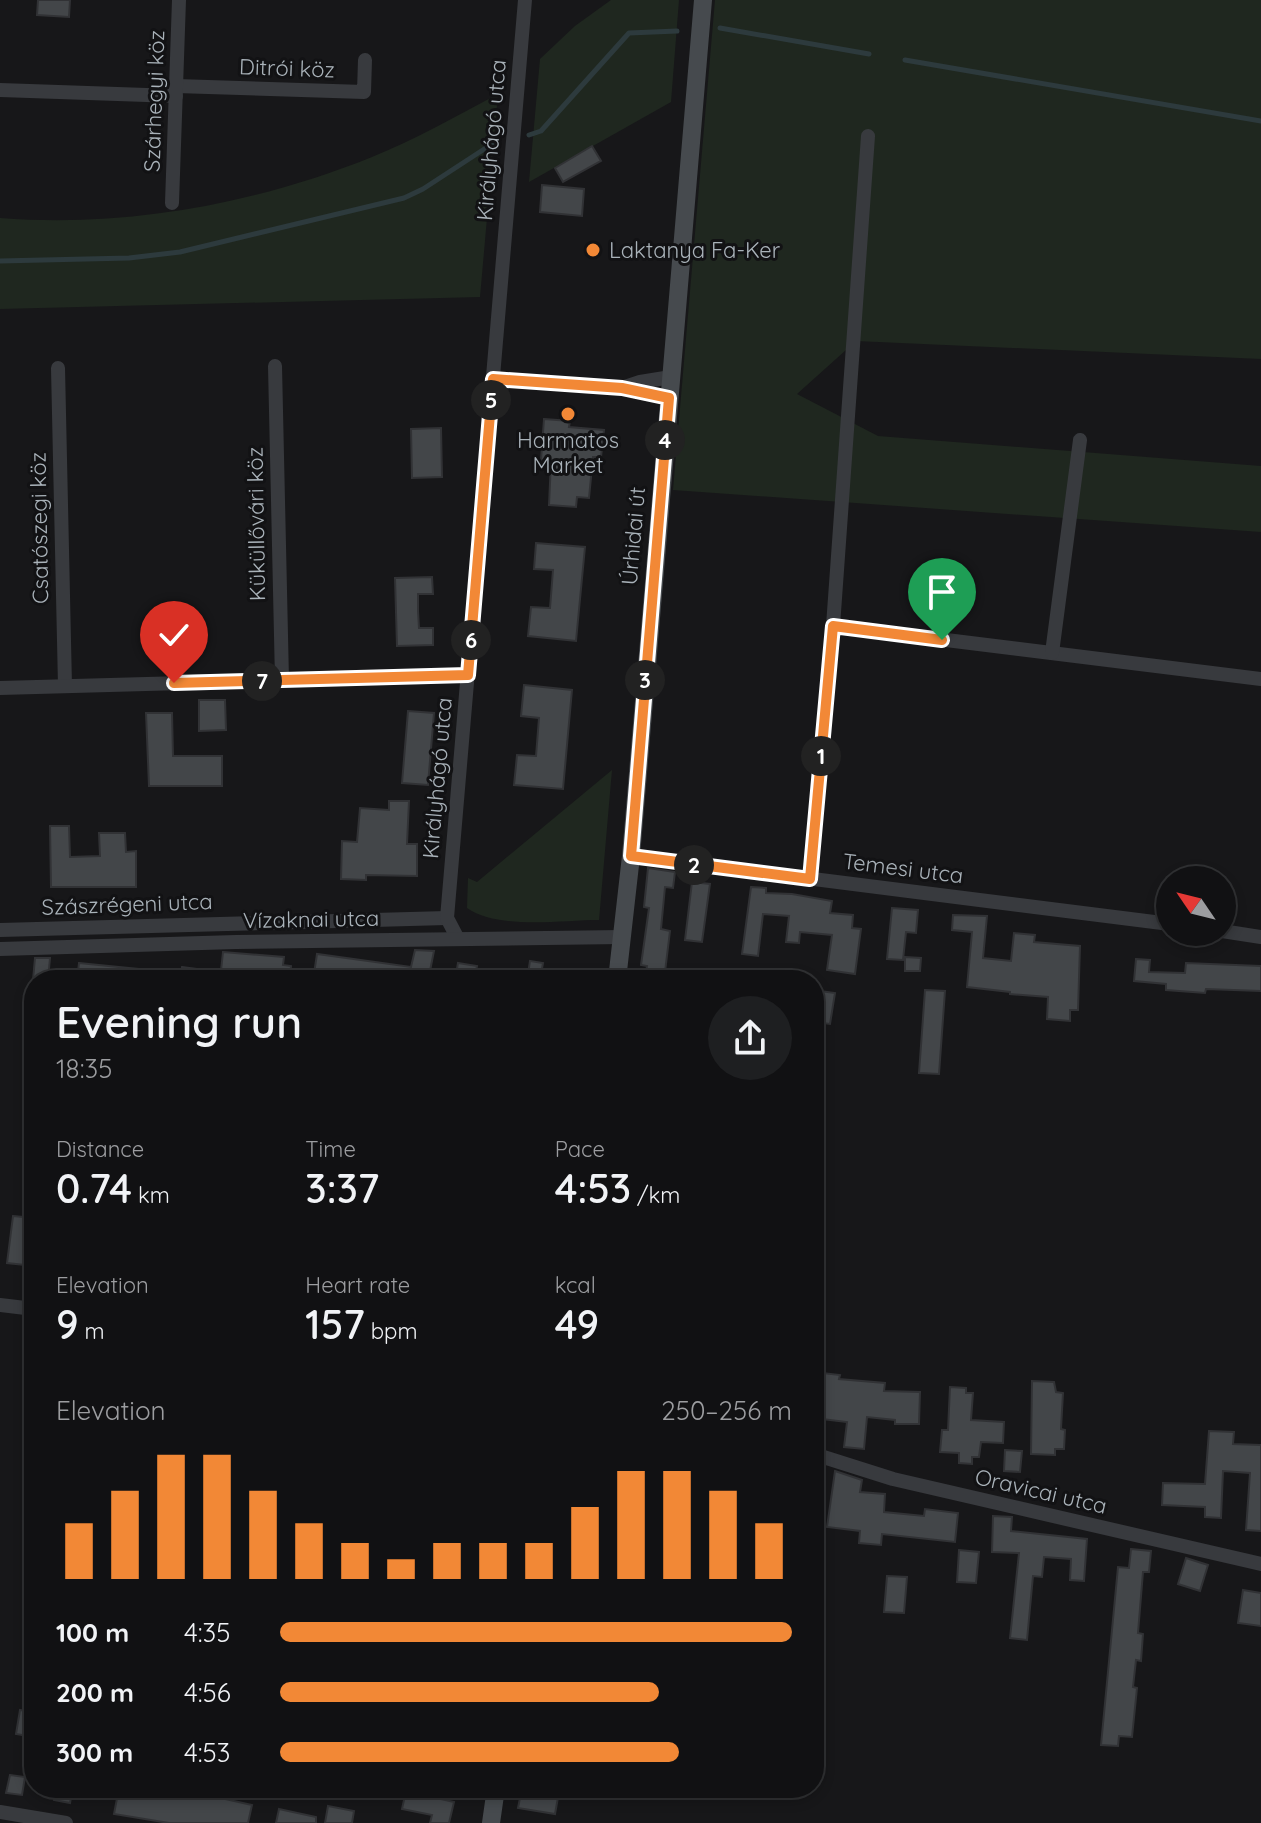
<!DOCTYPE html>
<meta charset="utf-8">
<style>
:root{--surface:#111113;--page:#1e1f21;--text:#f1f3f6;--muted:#9c9da0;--line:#303133;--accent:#f28836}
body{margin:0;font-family:Quicksand,sans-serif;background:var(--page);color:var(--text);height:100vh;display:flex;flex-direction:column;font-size:30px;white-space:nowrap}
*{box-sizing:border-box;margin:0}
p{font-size:26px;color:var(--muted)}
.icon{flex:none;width:44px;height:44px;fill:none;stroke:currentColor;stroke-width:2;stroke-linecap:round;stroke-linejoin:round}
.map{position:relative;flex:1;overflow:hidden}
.details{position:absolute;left:24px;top:970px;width:800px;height:828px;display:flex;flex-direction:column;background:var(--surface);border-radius:32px;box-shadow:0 4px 12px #0003,0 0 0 2px var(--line)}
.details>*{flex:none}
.needle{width:52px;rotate:305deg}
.controls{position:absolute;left:1156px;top:866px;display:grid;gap:16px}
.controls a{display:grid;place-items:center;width:80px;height:80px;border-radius:50%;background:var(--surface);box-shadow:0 4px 12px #0003,0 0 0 2px var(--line);font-size:40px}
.pin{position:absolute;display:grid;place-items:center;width:68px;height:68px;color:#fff;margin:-82px -34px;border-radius:50% 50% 50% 0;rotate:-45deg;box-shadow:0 0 8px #0007}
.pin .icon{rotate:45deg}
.km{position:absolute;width:40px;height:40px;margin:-20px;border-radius:50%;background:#222;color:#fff;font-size:22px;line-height:40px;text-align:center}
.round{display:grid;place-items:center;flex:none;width:84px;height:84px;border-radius:42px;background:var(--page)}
.headline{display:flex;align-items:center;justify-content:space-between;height:136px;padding:0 32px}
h1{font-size:44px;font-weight:600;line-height:60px}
.metrics{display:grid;grid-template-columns:repeat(3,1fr);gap:12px;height:136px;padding:8px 32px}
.metrics div{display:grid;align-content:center}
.metrics b{font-size:40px;font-weight:600}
.metrics small{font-size:22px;font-weight:400}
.metrics p{font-size:22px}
.chart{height:224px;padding:16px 32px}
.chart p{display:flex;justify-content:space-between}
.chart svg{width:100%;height:144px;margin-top:8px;stroke:var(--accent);stroke-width:6}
ul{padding:0 32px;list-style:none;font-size:26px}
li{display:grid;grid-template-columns:128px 96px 1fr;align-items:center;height:60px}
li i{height:20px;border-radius:10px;background:var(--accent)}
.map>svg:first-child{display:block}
.green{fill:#1f271f}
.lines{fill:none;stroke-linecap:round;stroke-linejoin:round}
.stream{stroke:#2d3a3d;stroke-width:5}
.building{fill:#434649;stroke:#313235;stroke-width:2}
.minor{stroke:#383a3e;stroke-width:14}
.secondary{stroke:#464a4e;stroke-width:18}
.route-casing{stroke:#fff;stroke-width:16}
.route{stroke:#f28836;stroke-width:10}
.poi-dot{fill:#f28836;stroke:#121214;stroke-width:3}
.labels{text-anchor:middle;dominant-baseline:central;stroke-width:6;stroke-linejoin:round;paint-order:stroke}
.street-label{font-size:22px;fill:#a9b2b9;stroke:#121214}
.poi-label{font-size:22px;fill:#a9b2b9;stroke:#121214;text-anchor:start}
</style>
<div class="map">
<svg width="1261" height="1823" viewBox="0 0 1261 1823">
<rect width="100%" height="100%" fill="#171719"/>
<g class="green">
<path d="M611 0H679L671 102 529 182 540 59 575 26Z"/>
<path d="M715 0H1261V359L856 341 797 394 878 436 1261 466V532L673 490Z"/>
<path d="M498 94 480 297 0 309V218C126 228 255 204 372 157 416 139 457 116 498 94Z"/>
<path d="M612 770 599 920C560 920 499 930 467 908L468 878 477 882Z"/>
</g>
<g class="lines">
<g class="stream">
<path d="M720 28 869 54"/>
<path d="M905 60 1261 121"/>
<path d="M529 135 541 131 629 33 677 31"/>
<path d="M0 261 129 258 180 252 404 198 423 189 492 144"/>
</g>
</g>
<g class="building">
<path d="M38 0H70L69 17 37 15Z"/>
<path d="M592 146 601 161 563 182 555 168Z"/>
<path d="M542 185 584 189 582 216 540 212Z"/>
<path d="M544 419 570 421 569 427 604 430 601 457H593L589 498 577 497 576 507 549 505 551 461 541 460Z"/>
<path d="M441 428 442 477 412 478 411 429Z"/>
<path d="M536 543 585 547 576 641 528 636 531 607 550 608 553 570 534 569Z"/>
<path d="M432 577 433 594H418V611L419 628H433V645L397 646 395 578Z"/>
<path d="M524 685 572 690 563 789 514 785 517 755 536 756 539 718 521 716Z"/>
<path d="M199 700H225L226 730 199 731Z"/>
<path d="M408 711 434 713 428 785 402 783Z"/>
<path d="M146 713H172L173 756H222V786H149Z"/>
<path d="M389 801H409L407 844H417V876L366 875V880L341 879 342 841 357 842 360 808 389 810Z"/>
<path d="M50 826H69L70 857 100 856 99 833H125L126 852 136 851V887H51Z"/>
<path d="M648 868 675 872 673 888 665 887 661 929 670 931 664 980H645L647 966 641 965 649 908 644 907Z"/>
<path d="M692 882 710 884 702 942 685 940Z"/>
<path d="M751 887 766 888V893L792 894 832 901 830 913 853 915 852 928 861 929 855 974 827 970 832 935 800 932 799 943 786 942 789 916 763 914 758 956 742 954Z"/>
<path d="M892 908 918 910 916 933 906 932 903 960 887 959Z"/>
<path d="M953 915 987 916 983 958 1011 961 1014 933 1035 935 1034 942 1080 946 1078 1010H1070V1021L1047 1019 1048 997 1010 994V992L967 987 972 932 952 930Z"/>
<path d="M415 950 434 951 430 971 444 973 443 980H313L317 954 411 967Z"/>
<path d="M223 952 284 957 283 965 291 966 290 980H220Z"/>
<path d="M905 957 921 958 920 971H905Z"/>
<path d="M35 958H50L48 980H33Z"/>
<path d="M1136 959 1150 960 1149 972 1185 973 1186 963 1261 966V991L1206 989 1205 993 1166 990V984L1134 981Z"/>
<path d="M530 961 543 963 540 980H527Z"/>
<path d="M79 963 168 972 167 980H77Z"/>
<path d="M458 963 477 966 474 980H455Z"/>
<path d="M182 967 220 972 219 980H180Z"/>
<path d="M925 990 945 991 939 1074 919 1073Z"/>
<path d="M820 991 835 993 830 1024 815 1022Z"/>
<path d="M13 1216 34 1218V1266L7 1263Z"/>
<path d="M814 1372 840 1375 839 1379 885 1383 884 1391 920 1392 919 1424H895V1420L867 1417 864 1449 844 1447 847 1422 814 1418Z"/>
<path d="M1032 1381 1054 1382 1056 1392 1063 1393 1061 1429 1065 1430 1064 1449H1055V1455L1031 1454Z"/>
<path d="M950 1387 966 1388V1393H973L971 1420 1004 1422 1003 1443 981 1442 979 1457H972V1464L959 1463V1453L940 1452 942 1430H948Z"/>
<path d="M1209 1431 1234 1432 1233 1444 1261 1445V1531L1246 1530 1250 1473 1223 1471 1221 1518 1205 1517V1507L1162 1505 1163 1483 1205 1484Z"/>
<path d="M1005 1450 1022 1451 1020 1472 1004 1471Z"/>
<path d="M835 1471 862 1480 860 1492 885 1494 884 1512 924 1516 925 1509 958 1513 955 1542 882 1534 881 1545 859 1543 860 1531 827 1527Z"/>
<path d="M993 1516 1012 1517 1011 1531 1087 1539 1084 1581 1070 1580 1071 1559 1044 1557 1042 1577 1033 1576 1027 1640 1010 1638 1019 1553 992 1552Z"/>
<path d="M1131 1549 1151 1551 1149 1572H1143L1138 1633 1143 1634 1141 1661 1136 1660 1133 1687 1137 1688 1132 1737 1119 1736 1118 1746 1101 1745 1118 1567 1129 1568Z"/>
<path d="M959 1550 979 1552 976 1583 957 1582Z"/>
<path d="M1186 1558 1208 1565 1200 1591 1178 1584Z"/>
<path d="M887 1576 907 1577 904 1613 884 1612Z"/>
<path d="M1243 1590 1261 1593V1626L1238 1623Z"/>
<path d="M20 1710 34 1712V1737L16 1734Z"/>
<path d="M10 1775 25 1777 22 1795 6 1793Z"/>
<path d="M56 1788H73L70 1803 54 1800Z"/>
<path d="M119 1788H206L205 1791 216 1793V1797L252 1805 248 1823H169L114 1814Z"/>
<path d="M522 1788H544L559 1792 555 1814 518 1808Z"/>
<path d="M406 1791 454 1802 449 1823H430L432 1815 402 1809Z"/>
<path d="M328 1806 354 1811 352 1823H325Z"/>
<path d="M279 1809 316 1817V1823H276Z"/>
</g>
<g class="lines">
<g class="minor">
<path d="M176 86 364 92 365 60"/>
<path d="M0 90 176 96"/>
<path d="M172 203 179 0"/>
<path d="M275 366 282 680"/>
<path d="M58 368 65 686"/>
<path d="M493 379 622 388 669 398"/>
<path d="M622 388 640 382 671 377"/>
<path d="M833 626 1261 679"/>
<path d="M1052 653 1080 440"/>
<path d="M0 688 468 675"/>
<path d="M631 856 1170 924"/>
<path d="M810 879 833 626 868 136"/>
<path d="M0 930 447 918"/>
<path d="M1222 931 1261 937"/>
<path d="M458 939 447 918 525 0"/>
<path d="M0 949 236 942 622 937"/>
<path d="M0 1305 34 1309"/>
<path d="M814 1454 893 1479 1261 1564"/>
<path d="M0 1812 66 1823"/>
</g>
<g class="secondary">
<path d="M617 980 631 856 703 0"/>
<path d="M491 1823 496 1788"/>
</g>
</g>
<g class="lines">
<defs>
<path id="route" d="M174 683 468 675 493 379 622 388 669 398 631 856 810 879 833 626 942 640"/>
</defs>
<use href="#route" class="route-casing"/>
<use href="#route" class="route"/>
</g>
<g class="poi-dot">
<circle cx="593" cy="250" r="8"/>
<circle cx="568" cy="414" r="8"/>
</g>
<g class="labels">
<g class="street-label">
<text transform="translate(287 68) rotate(2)">Ditrói köz</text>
<text transform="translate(154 101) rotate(-88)">Szárhegyi köz</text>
<text transform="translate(491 140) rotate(-85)">Királyhágó utca</text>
<text transform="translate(256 524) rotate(-91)">Küküllővári köz</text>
<text transform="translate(39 528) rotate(-91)">Csatószegi köz</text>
<text transform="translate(633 536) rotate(-85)">Úrhidai út</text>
<text transform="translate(437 778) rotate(-85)">Királyhágó utca</text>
<text transform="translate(903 868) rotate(7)">Temesi utca</text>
<text transform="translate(127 904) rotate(-2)">Szászrégeni utca</text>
<text transform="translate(311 919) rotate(-1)">Vízaknai utca</text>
<text transform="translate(1041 1491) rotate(13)">Oravicai utca</text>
</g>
<g class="poi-label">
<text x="609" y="250">Laktanya Fa-Ker</text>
<text x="568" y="440" text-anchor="middle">Harmatos<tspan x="568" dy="25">Market</tspan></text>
</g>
</g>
</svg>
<div class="controls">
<a><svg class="needle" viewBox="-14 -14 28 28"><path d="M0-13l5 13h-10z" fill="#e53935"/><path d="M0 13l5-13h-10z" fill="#9c9da0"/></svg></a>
</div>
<div class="pin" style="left:942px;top:640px;background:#1e9e55"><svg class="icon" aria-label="arrive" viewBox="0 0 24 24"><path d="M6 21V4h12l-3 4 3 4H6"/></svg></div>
<div class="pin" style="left:174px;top:683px;background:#d93025"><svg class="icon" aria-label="check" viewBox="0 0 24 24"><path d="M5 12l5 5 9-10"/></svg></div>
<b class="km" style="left:821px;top:756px">1</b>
<b class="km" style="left:694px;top:865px">2</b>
<b class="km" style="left:645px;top:680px">3</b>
<b class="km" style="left:665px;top:440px">4</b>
<b class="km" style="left:491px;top:400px">5</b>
<b class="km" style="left:471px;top:640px">6</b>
<b class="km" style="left:262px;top:681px">7</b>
<section class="details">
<div class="headline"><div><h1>Evening run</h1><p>18:35</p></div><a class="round"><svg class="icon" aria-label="share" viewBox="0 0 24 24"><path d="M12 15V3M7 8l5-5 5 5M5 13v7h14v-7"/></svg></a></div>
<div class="metrics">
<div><p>Distance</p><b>0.74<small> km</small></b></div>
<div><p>Time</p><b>3:37</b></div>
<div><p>Pace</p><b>4:53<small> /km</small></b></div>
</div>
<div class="metrics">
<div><p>Elevation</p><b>9<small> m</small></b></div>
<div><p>Heart rate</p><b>157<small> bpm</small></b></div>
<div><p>kcal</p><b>49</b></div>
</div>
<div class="chart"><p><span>Elevation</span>250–256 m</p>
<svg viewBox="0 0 160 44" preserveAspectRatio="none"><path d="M5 44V27M15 44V17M25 44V6M35 44V6M45 44V17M55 44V27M65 44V33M75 44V38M85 44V33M95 44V33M105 44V33M115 44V22M125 44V11M135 44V11M145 44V17M155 44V27"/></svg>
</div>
<ul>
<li><b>100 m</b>4:35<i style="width:100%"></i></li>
<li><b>200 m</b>4:56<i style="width:74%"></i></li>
<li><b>300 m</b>4:53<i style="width:78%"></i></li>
</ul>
</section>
</div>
